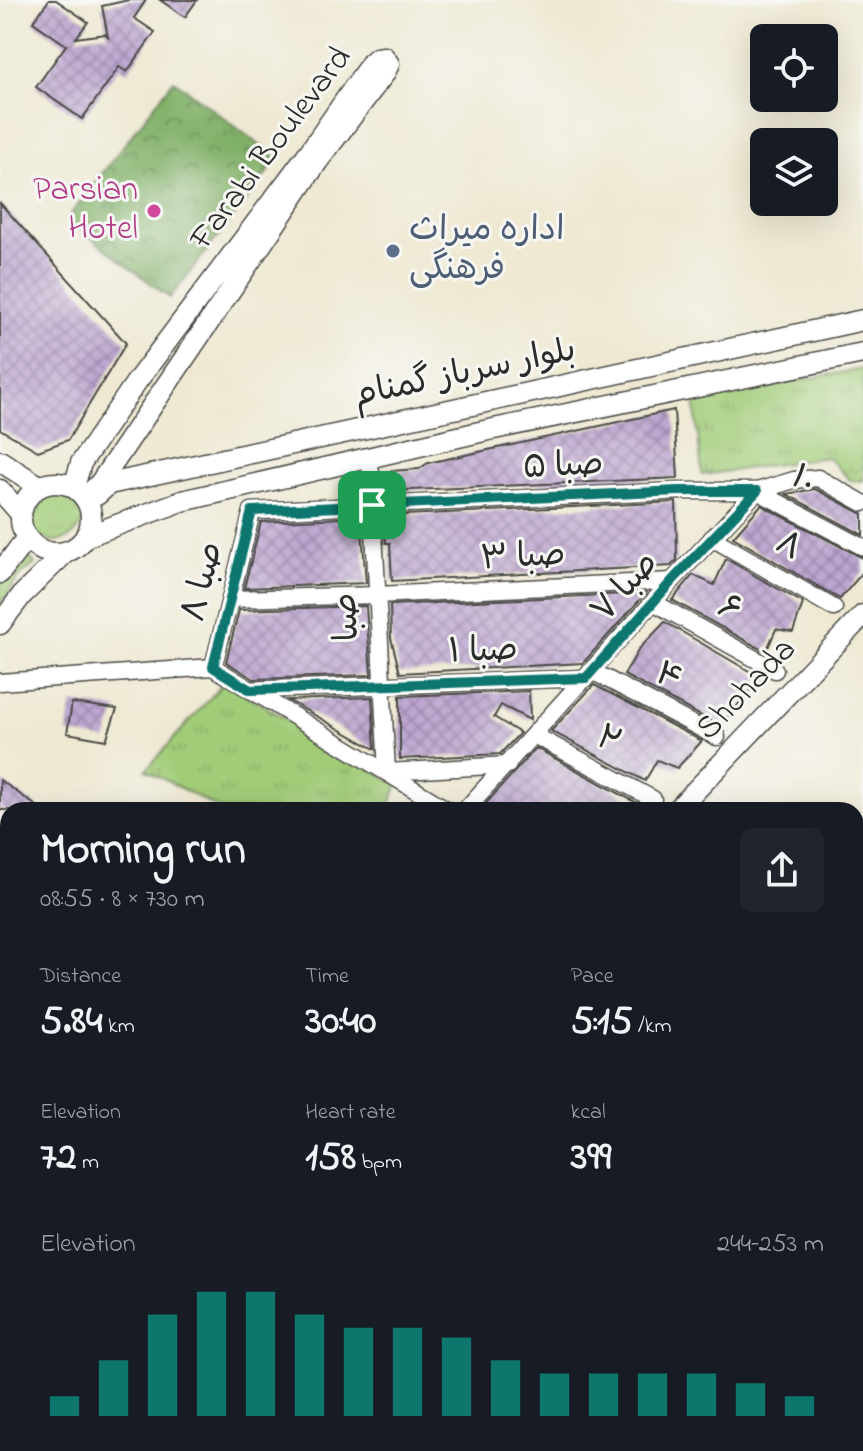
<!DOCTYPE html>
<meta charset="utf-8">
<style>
:root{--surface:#171b24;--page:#20242c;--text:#f1f3f6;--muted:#9ea1a6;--accent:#0f766e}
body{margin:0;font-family:"Indie Flower","Playpen Sans Arabic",sans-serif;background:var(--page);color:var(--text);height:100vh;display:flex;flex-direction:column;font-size:30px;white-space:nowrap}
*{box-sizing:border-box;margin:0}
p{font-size:26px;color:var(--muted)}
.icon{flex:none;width:44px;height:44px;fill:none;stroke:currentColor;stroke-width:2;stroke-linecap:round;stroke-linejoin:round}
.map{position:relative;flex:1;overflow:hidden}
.panel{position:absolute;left:0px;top:802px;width:864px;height:650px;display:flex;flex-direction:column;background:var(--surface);border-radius:24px 24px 0 0;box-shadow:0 8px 32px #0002}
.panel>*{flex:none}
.tools{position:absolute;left:750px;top:24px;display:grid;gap:16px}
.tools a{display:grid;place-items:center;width:88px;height:88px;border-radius:12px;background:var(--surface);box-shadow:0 8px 32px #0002;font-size:40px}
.pin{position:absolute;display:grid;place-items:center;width:68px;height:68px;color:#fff;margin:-34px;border-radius:16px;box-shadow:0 4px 12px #0006}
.round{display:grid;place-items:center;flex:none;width:84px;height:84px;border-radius:12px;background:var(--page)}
.overview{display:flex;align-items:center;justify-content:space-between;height:136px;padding:0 40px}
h1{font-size:44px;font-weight:800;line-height:60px}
.figures{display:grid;grid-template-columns:repeat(3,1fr);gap:12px;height:136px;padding:8px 40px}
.figures div{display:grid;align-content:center}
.figures b{font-size:40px;font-weight:800}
.figures small{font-size:22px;font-weight:400}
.figures p{font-size:22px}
.chart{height:224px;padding:16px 40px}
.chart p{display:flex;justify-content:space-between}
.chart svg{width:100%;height:144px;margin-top:8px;stroke:var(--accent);stroke-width:6}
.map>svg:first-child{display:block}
.grass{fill:url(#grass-tufts);stroke:#667c52;stroke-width:2}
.forest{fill:url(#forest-crowns);stroke:#566e4a;stroke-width:2}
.pitch{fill:#a2cc78;stroke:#667c52;stroke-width:2}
.building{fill:url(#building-cross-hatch)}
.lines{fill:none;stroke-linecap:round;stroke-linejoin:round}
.minor-casing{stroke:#484844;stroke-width:19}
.major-casing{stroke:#484844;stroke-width:23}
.minor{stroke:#fff;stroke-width:16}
.major{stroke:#fff;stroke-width:20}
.route-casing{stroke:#fff;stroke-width:16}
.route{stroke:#0f766e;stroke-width:10}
.hotel-dot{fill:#d1479c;stroke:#f6f6f2;stroke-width:3}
.service-dot{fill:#5c6f8a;stroke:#f6f6f2;stroke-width:3}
.labels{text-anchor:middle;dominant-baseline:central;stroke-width:6;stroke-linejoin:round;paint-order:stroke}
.street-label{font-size:34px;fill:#2b2b2b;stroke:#f6f6f2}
.hotel-label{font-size:34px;fill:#b23c85;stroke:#f6f6f2;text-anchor:end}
.service-label{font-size:34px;fill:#4e5e75;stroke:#f6f6f2;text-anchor:start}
</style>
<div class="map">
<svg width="863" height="1451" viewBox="0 0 863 1451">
<defs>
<pattern id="grass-tufts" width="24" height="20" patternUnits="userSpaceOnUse" patternTransform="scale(2)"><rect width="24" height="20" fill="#a2cc78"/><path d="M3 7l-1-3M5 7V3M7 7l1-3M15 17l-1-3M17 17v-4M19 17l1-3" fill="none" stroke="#8caf68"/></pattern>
<pattern id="forest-crowns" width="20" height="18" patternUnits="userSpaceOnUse" patternTransform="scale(2)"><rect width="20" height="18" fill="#81b068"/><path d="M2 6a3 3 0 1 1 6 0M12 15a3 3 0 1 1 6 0" fill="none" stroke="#6a8f56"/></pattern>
<pattern id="building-cross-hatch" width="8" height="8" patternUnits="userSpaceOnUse" patternTransform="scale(2)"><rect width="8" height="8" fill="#bda6d0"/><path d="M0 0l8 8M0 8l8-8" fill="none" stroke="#9a87a9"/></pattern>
</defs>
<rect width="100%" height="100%" fill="#f6f6f2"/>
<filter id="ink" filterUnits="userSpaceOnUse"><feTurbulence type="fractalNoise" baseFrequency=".0125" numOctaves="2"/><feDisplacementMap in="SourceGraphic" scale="16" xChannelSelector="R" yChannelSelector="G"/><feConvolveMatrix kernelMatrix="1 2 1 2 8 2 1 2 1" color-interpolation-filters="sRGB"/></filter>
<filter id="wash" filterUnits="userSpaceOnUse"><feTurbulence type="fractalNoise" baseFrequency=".006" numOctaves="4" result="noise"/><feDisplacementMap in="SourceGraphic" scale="32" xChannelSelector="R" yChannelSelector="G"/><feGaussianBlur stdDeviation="1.8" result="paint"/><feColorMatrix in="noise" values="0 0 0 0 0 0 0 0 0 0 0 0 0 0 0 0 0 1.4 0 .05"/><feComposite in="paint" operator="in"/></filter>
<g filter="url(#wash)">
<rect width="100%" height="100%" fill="#efe9d3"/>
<g class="grass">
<path d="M863 369V481L850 480 828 457 702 475 694 398Z"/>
<circle cx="55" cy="512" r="29"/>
<path d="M24 550 35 564 21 575 0 604V577Z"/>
<path d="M224 682 398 785 387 810H222L146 770Z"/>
</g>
<path class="forest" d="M174 80 278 159 170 298 67 219Z"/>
<path class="pitch" d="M467 1444H745L740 1451H476Z"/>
<g id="blocks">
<g class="building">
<path d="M49 0H56L88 22 76 38 105 34 108 37 102 6 129 0H146L134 18 155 32 127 72 119 67 82 119 36 87 66 45 33 22Z"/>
<path d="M160 0H197L185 17Z"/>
<path d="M0 203 126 343 68 440 38 451 0 429Z"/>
<path d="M674 410 678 478 388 491 386 478 391 471 419 469 428 463Z"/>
<path d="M815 489 863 514V535L786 494Z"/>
<path d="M676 502 677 560 671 566 392 581 390 543H386L384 516Z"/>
<path d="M761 505 863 558V572L840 599 733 537Z"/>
<path d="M361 517 366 583 244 588 261 522Z"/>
<path d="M726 559 803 603 793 632 776 629 766 652 672 600 693 575 714 585Z"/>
<path d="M646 593 583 663 400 673 391 638 390 605Z"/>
<path d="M366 606 371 675 254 679 226 662 239 610Z"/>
<path d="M665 622 761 678 720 726 624 675 639 649Z"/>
<path d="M594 685 702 741 677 768 657 760 645 781 551 731Z"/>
<path d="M529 691 530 720 501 705 494 717 520 733 500 754 400 759V696Z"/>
<path d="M372 697 375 749 288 700Z"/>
<path d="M72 703 117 709 106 740 67 733Z"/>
<path d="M536 748 644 807 641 810H480Z"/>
<path d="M0 780 42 810H0Z"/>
</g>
</g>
</g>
<g filter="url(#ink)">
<use href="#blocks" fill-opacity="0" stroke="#484844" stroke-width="2"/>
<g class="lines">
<defs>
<g id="minor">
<path d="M370 458 387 772 508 765"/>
<path d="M712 538 834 608"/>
<path d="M232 599 377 595 672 581"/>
<path d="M653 602 775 670"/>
<path d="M213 667 252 511 678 491H757L863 547"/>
<path d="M592 671 717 737"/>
<path d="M0 682 213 667 448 810"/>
<path d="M252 690 586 678"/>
<path d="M534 735 653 799"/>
<path d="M465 810 672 581 757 491 794 480 818 478 863 503"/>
</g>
<g id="major">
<path d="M0 461 39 486"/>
<circle cx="56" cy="518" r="35"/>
<path d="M74 487 81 463 137 381 310 151 371 63 377 58 384 57 389 64 384 74 318 161 100 483 85 498"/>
<path d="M0 490 20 513"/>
<path d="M97 495 109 484 863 320"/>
<path d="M87 536 182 501 484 431 863 353"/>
<path d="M0 573 26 539"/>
<path d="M0 624 22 595 66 552"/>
<path d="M677 810 863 615"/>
<path d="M65 1451 72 1444"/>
</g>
</defs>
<use href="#minor" class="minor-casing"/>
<use href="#major" class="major-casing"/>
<use href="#minor" class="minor"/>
<use href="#major" class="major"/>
</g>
</g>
<g class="lines" filter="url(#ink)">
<defs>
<path id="route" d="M678 491H757L672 581 586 678 250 690 213 667 252 511Z"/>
</defs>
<use href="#route" class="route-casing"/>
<use href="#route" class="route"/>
</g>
<circle class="hotel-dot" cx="154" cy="211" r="8"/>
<circle class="service-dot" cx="393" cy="251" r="8"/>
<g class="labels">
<g class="street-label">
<text transform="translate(272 149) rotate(-53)">Farabi Boulevard</text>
<text transform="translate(465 374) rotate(-12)">بلوار سرباز گمنام</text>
<text transform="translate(563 467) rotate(-3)">صبا ۵</text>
<text transform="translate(803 481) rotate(28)">۱۰</text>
<text transform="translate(788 547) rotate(30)">۸</text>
<text transform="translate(523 558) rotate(-3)">صبا ۳</text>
<text transform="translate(204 582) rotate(-76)">صبا ۸</text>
<text transform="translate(626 588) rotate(-48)">صبا ۷</text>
<text transform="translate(729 610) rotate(29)">۶</text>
<text transform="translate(348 617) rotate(-93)">صبا</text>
<text transform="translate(483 652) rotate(-2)">صبا ۱</text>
<text transform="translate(668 678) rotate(28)">۴</text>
<text transform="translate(747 690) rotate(-46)">Shohada</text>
<text transform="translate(608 741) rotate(28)">۲</text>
</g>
<g class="hotel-label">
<text x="138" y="191">Parsian<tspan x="138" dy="39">Hotel</tspan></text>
</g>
<g class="service-label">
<text x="409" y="231">اداره میراث<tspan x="409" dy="39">فرهنگی</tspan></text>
</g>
</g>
</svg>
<div class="tools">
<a><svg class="icon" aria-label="locate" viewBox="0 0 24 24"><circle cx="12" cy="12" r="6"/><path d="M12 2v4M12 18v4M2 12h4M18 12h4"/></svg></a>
<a><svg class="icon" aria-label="layers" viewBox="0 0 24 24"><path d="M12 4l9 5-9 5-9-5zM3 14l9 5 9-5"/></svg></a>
</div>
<div class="pin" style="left:372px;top:505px;background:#1e9e55"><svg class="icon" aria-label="arrive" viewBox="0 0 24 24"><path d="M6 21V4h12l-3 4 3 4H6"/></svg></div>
<section class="panel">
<div class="overview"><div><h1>Morning run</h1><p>08:55 · 8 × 730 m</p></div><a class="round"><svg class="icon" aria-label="share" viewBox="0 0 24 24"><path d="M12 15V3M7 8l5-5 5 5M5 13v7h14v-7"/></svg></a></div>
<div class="figures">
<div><p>Distance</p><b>5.84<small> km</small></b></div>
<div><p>Time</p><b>30:40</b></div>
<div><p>Pace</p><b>5:15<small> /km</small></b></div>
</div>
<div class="figures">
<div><p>Elevation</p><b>72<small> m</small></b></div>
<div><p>Heart rate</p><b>158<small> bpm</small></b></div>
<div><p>kcal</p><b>399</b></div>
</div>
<div class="chart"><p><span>Elevation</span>244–253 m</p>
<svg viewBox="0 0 160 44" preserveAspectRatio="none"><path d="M5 44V38M15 44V27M25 44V13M35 44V6M45 44V6M55 44V13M65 44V17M75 44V17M85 44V20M95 44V27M105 44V31M115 44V31M125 44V31M135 44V31M145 44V34M155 44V38"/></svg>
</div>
</section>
</div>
